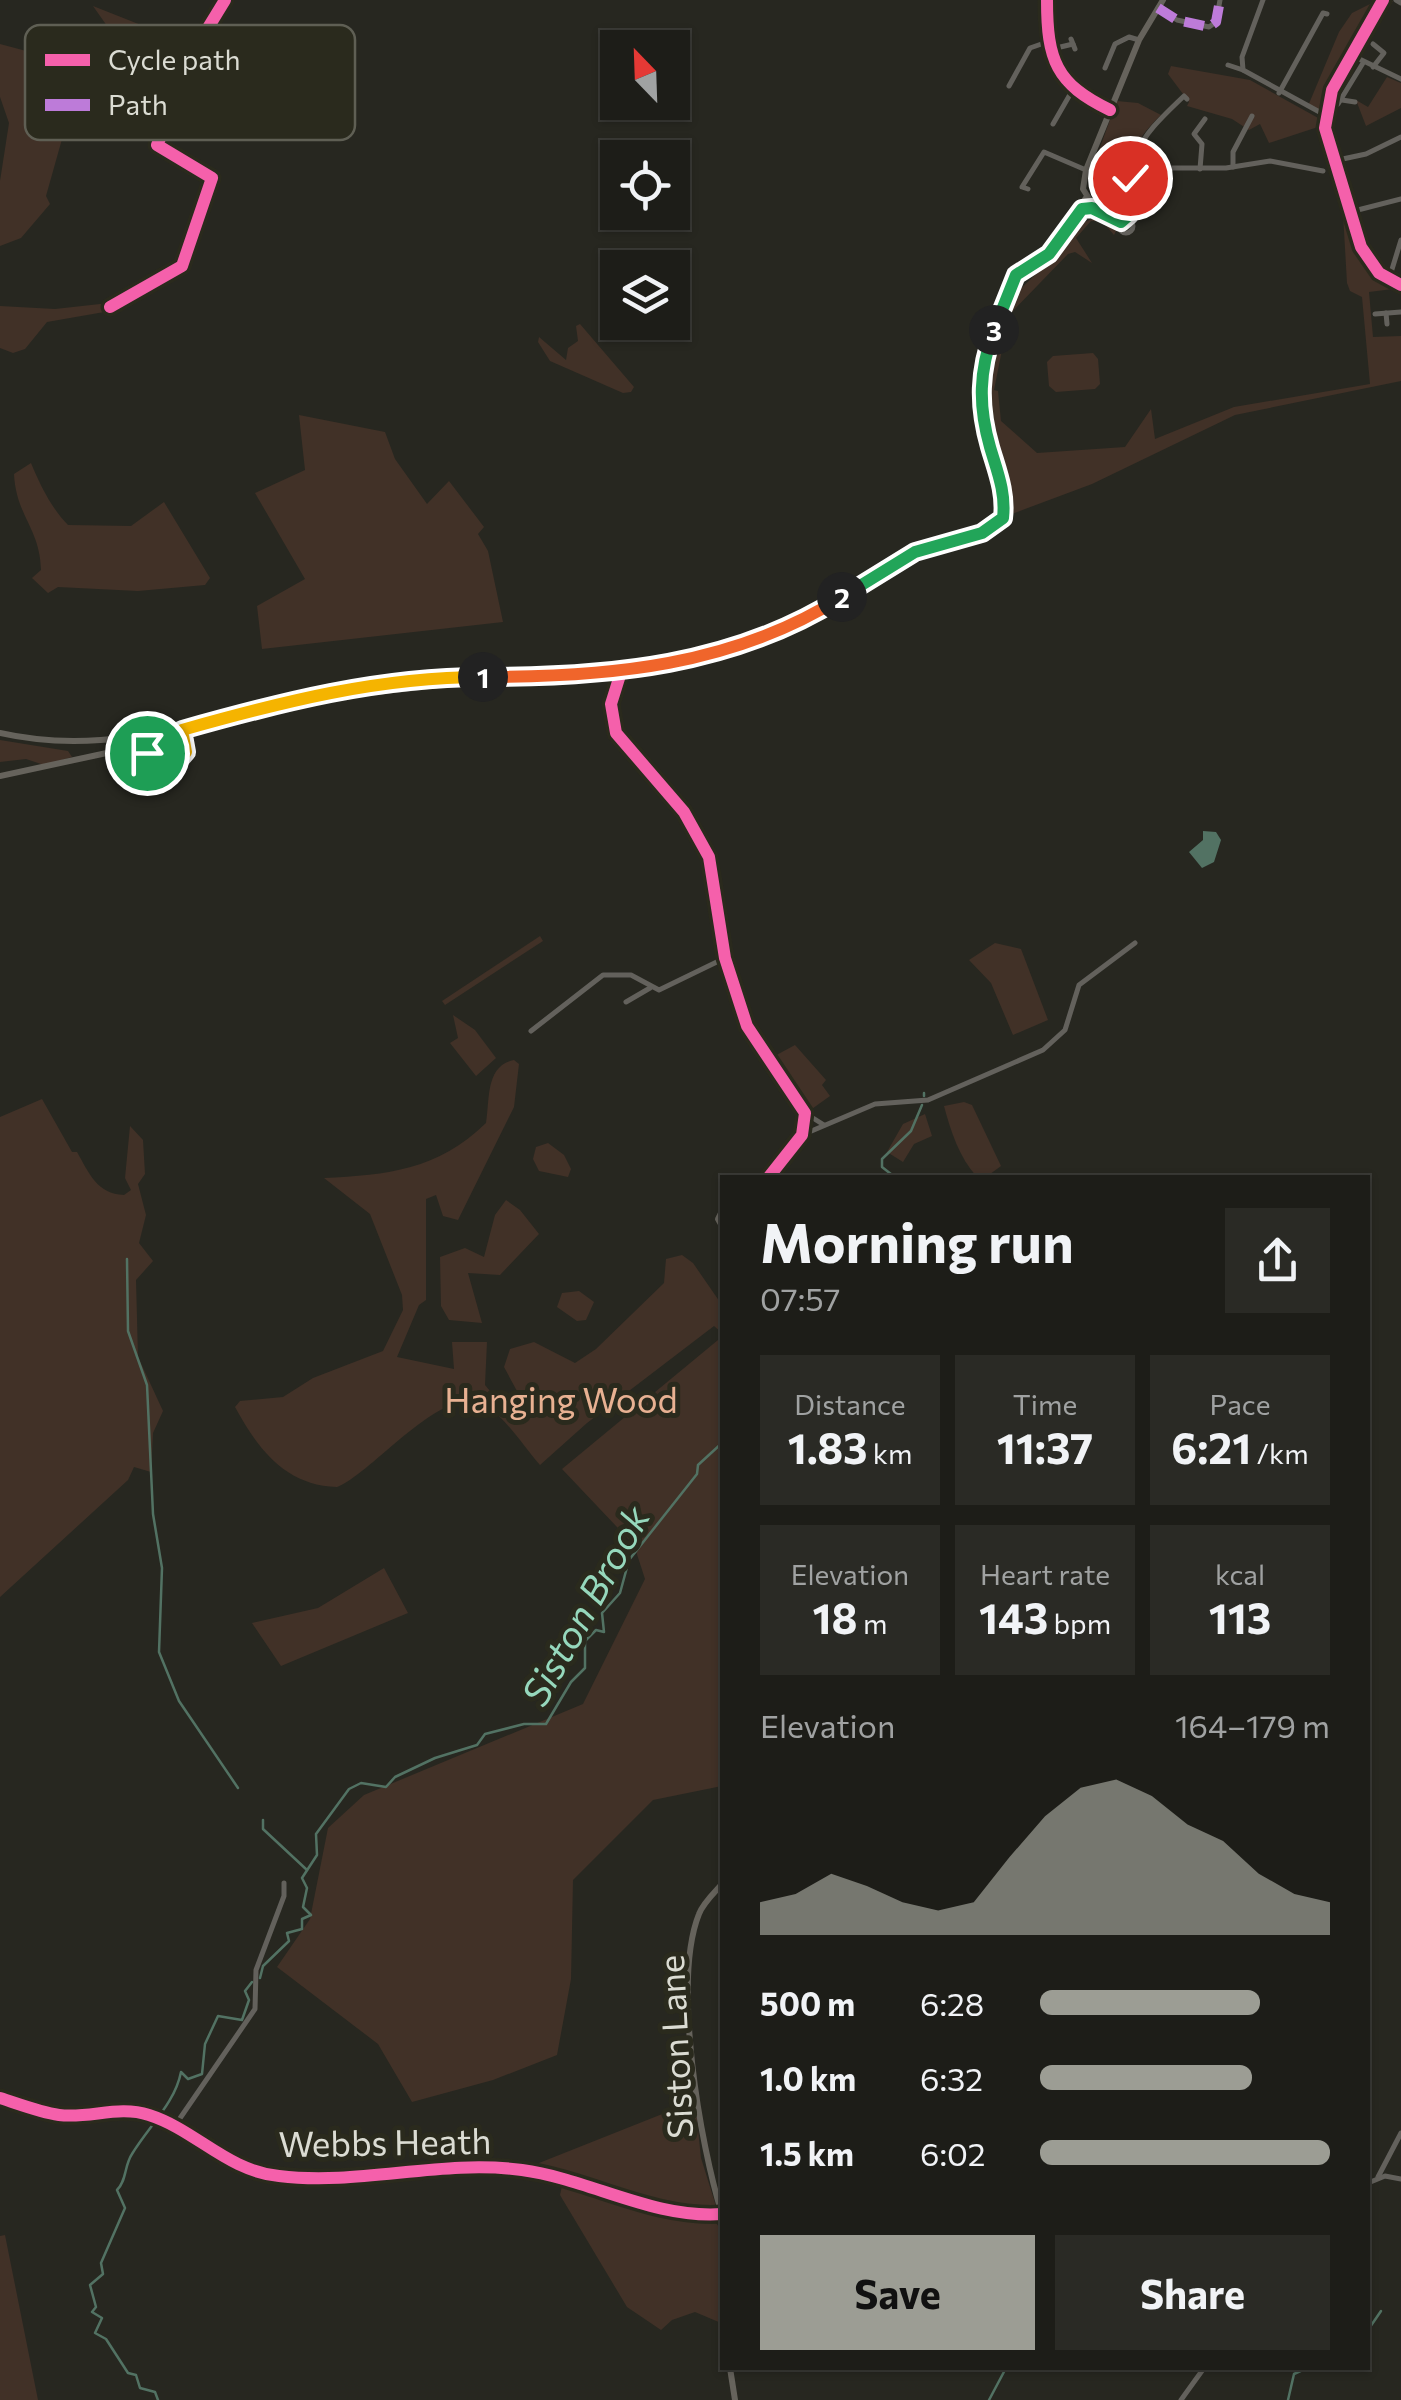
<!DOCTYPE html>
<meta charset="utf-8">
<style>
:root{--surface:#1d1d18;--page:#2a2a25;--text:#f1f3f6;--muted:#a0a2a2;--line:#3b3b37;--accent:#9c9d94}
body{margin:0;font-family:Commissioner,sans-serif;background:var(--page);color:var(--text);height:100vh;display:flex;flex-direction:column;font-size:38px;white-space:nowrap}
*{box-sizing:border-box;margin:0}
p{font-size:32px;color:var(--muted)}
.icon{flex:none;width:55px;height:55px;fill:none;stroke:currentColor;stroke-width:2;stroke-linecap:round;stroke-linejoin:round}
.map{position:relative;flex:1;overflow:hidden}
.panel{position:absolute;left:720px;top:1175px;width:650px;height:1195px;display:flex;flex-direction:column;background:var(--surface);border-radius:0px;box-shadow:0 2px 8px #0004,0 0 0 2px var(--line)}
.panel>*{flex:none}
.needle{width:65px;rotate:337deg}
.fabs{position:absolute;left:600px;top:30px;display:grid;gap:20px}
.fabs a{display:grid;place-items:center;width:90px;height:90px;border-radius:0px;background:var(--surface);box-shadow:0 2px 8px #0004,0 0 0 2px var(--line);font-size:50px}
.pin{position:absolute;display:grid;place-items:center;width:85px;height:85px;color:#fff;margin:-42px;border:5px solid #fff;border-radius:50%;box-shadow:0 2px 10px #0007}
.km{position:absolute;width:50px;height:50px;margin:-25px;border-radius:50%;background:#222;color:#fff;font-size:28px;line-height:50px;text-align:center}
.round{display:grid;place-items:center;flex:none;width:105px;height:105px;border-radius:0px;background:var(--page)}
.overview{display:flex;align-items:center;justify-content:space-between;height:170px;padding:0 40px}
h1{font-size:55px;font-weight:700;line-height:75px}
.stats{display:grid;grid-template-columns:repeat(3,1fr);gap:15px;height:170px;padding:10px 40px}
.stats div{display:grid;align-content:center;border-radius:0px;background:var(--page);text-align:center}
.stats b{font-size:42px;font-weight:700}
.stats small{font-size:28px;font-weight:400}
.stats p{font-size:28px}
.chart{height:280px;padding:20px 40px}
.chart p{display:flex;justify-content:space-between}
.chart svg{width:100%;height:180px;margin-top:10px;fill:var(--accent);opacity:.7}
.primary-button{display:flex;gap:20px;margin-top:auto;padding:20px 40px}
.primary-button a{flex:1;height:115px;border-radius:0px;background:var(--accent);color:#111;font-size:40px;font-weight:700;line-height:115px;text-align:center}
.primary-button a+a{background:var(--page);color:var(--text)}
ul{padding:0 40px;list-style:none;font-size:32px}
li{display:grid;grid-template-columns:160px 120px 1fr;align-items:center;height:75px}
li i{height:25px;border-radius:12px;background:var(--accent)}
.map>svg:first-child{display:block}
.green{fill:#413127}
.water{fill:#527263}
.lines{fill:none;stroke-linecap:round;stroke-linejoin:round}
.stream{stroke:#527263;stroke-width:2.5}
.street{stroke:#63615c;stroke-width:5}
.secondary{stroke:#66635c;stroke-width:6}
.quiet{stroke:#bd7bd9;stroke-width:10;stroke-dasharray:20 10;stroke-linecap:butt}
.cycleway-casing{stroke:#2a2a1d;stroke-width:19}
.cycleway{stroke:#f560ab;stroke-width:12}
.split-1-casing{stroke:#fff;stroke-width:20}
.split-2-casing{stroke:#fff;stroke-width:20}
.split-3-casing{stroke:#fff;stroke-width:20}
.split-4-casing{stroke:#fff;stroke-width:20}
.split-1{stroke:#f5b400;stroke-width:12}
.split-2{stroke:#f0652b;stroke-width:12}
.split-3{stroke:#22a559;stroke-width:12}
.split-4{stroke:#22a559;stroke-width:12}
.labels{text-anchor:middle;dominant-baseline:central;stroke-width:10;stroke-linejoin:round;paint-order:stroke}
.park-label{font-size:35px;fill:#e8b192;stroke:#2a2a1d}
.street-label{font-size:35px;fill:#dbdcd3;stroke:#2a2a1d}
.water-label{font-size:38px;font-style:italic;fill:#96d8bc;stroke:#2a2a1d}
.key{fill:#2a2a1d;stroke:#5f5f54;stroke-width:2.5}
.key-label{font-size:28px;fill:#dbdcd3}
</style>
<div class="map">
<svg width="1401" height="2400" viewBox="0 0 1401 2400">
<rect width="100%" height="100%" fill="#272720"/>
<g class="green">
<path d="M1378 0 1393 1 1379 24 1369 17 1346 55 1358 62C1347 83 1340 101 1318 111L1308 106 1339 32 1352 13Z"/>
<path d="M93 6 189 44 158 105 141 119 133 113 110 122 63 99 54 102 49 108 64 132 46 196 50 204 21 238 0 246V181L9 123 0 97V44L75 64 95 61 108 68 123 102 135 98 143 86 146 53 112 33Z"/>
<path d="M1171 66 1250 80 1320 119 1321 126 1269 143 1260 124 1249 130 1232 119 1187 106 1189 102 1168 74Z"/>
<path d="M1387 77 1401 83V108L1366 126 1356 100 1368 107Z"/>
<path d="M1117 101 1138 103 1161 115C1129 145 1126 166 1129 208L1121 217 1103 208 1088 180Z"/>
<path d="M1342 196C1362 230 1349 270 1401 288L1369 292 1373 337 1401 336V381L1235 415 1092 484 1009 515 1006 487 985 416 984 369 1013 296 1061 250 1076 226 1098 216 1116 231 1114 235 1102 221H1091L1076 238 1092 263 1075 252 1068 254 1009 315 994 390 998 391 1001 421 1037 453 1125 447 1151 409 1155 439 1234 407 1370 384 1362 297 1350 291 1347 283Z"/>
<path d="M109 303 110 311 47 322 25 349 13 353 0 348V306L55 309Z"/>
<path d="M580 324 634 387 631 392 623 393 550 361 538 342 539 337 566 360 568 348 578 341 576 326Z"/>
<path d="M1093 353 1098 359 1100 384 1095 389 1056 392 1049 386 1047 362 1053 356Z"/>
<path d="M299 415 385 432 395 459 427 504 449 481 484 527 478 534 488 551 503 622 262 649 257 606 305 579 255 493 305 470Z"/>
<path d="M31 463C40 485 52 509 68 525L131 526 164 502 210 578 205 585 138 591 58 587 48 593 32 578 41 570C40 528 16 516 14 474Z"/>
<path d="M0 740 68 751 72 757 44 765 26 759 0 762Z"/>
<path d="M540 936 543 941 445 1005 442 1001Z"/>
<path d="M995 943 1021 949 1048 1020 1013 1035 991 983 969 960Z"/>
<path d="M453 1015 475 1030 496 1058 476 1076 450 1043 458 1038Z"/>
<path d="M795 1045 826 1080 822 1085 830 1096 809 1111 769 1059Z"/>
<path d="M514 1060 519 1064 514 1107 458 1220 443 1216 436 1195 426 1199V1300L419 1305 397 1357 454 1369 452 1342H487L485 1385 510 1415 524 1404 504 1367 510 1349 534 1342 575 1363 596 1349 664 1283 666 1259 682 1255 693 1263 722 1305V1333L714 1326 587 1423 540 1465C524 1447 508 1421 488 1407 446 1377 375 1472 337 1487 285 1485 258 1449 235 1407L240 1401 283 1397 313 1378 383 1351 403 1310 402 1295 370 1214 324 1178C387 1175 438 1170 486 1123 490 1100 485 1066 514 1060Z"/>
<path d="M42 1099 72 1152H77C89 1173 97 1194 124 1195L131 1190 125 1178 130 1126 143 1140 145 1174 138 1184 146 1215 139 1243 153 1261 136 1280 138 1357 163 1411 153 1433 151 1472 134 1467 128 1480 0 1597V1117Z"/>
<path d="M964 1102 972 1105 1001 1166 986 1177H977C959 1157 951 1132 944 1106Z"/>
<path d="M925 1114 932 1136 914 1144 903 1162 887 1152 903 1124Z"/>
<path d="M548 1143 564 1155 571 1169 568 1177 539 1171 533 1159 536 1147Z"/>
<path d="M506 1200 520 1210 539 1234 500 1275 468 1273 482 1323 449 1320 441 1306 440 1257 465 1248 484 1257 495 1215Z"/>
<path d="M579 1291 594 1302 586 1320 577 1321 557 1307 562 1293Z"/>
<path d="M718 1340H722V1786L653 1800 573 1880 571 1979 557 2055 493 2080 412 2102 378 2044 277 1967 310 1919 328 1828 364 1795 583 1704 645 1579 634 1545 562 1469Z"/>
<path d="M384 1568 408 1613 281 1666 252 1623 318 1608Z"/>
<path d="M695 2101 701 2158 716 2206 709 2211 616 2194 534 2169 539 2163Z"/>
<path d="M562 2186 715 2221 722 2232 721 2323 695 2312 672 2320 661 2330 627 2307 560 2195Z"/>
<path d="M5 2235 38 2400H0V2236Z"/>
</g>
<path class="water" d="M1203 831 1216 832 1221 840 1214 862 1202 868 1189 852 1203 840Z"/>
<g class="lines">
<g class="stream">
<path d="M924 1096V1093"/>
<path d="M896 1178 882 1167V1159L911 1131 922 1105"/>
<path d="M127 1259 128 1331 147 1385 153 1514 162 1568 159 1652 179 1701 238 1788"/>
<path d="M263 1820V1829L307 1870"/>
<path d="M260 1978 263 1966 289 1941 287 1933 302 1929V1919L311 1915 303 1907 307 1888 302 1878 317 1855 316 1834 349 1789 361 1783 386 1787 395 1777 435 1758 477 1745 485 1734 524 1724H546L571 1682 585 1668V1641L596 1630 604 1632 602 1613 620 1593 629 1560 697 1474 698 1465 722 1443"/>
<path d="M1368 2330 1381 2311"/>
<path d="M158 2400 155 2392 140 2388 136 2375 128 2373 106 2339 95 2333 102 2318 92 2312 96 2307 90 2285 103 2274 101 2263 125 2208 117 2190C127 2180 124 2166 132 2154 149 2126 175 2103 181 2072L188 2079 202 2074 205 2044 218 2016 242 2020 249 2000 245 1991 252 1982"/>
<path d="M989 2400 1006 2368"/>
<path d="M1288 2400 1294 2374 1307 2368"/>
</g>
<g class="street">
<path d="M1047 0C1047 60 1056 84 1110 110"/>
<path d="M1263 0 1242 57 1243 70 1325 115"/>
<path d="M1383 0 1332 90 1325 128 1361 247 1379 273 1401 285"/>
<path d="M1396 0 1401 3"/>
<path d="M1158 8 1177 20 1209 27 1216 22 1220 0"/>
<path d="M1071 39 1075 49"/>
<path d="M1052 49 1073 44"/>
<path d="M1349 54 1401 79"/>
<path d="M1228 65 1243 70"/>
<path d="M1373 67 1384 53 1373 44"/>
<path d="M1105 68 1115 44 1129 37 1139 40"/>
<path d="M1009 86 1030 48 1050 41"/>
<path d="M1279 93 1323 13 1327 14"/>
<path d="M1342 100 1355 102"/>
<path d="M1338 104 1363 63"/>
<path d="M1053 124 1072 91"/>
<path d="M1338 160 1366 154 1401 137"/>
<path d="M1233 167V152L1252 116"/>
<path d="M1130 168H1226L1270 161 1323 171"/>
<path d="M1200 169 1202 144 1194 134 1205 119"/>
<path d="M1028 189 1022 187 1044 152 1086 170"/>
<path d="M1092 208 1121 222"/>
<path d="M1350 212 1401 199"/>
<circle cx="1126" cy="226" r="7"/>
<path d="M1132 223C1131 152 1131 146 1184 96L1187 99"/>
<path d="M1389 279 1401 240"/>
<path d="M110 307 182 266 212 178 157 145 168 121 178 77 225 0"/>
<path d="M1386 313 1387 324"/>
<path d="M1375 314 1401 312"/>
<path d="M366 685 370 693 436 686 439 678"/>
<path d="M626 1002 650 988"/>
<path d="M531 1031 603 975H631L659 990 725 958"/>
<path d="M805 1113 824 1125"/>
<path d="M802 1135 875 1104 928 1100 1043 1050 1065 1030 1079 985 1135 943"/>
<path d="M174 2127 255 2009 256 1970 284 1896V1883"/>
<path d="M1378 2177 1401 2133"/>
<path d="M1368 2183 1385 2176 1401 2179"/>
<path d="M1181 2400 1204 2368"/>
</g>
<g class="secondary">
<path d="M1082 209 1093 205 1083 189 1086 170 1139 40 1163 0"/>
<path d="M621 672 611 704 616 733 684 812 709 857 725 958 747 1026 805 1113 802 1135 768 1178"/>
<path d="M0 733C127 762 241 705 364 685 497 665 621 690 754 642 810 622 855 585 906 557 935 542 982 540 1003 518L1004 507 983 420 982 363 1016 275 1049 253 1086 198"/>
<path d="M0 776 116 751 147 753 174 761 187 751 182 730"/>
<path d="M722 1211 718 1219 722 1226"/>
<path d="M722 1884C714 1893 703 1903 699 1914 672 1981 700 2145 722 2214"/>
<path d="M0 2098C19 2104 39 2112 59 2115 90 2119 118 2105 149 2115 196 2130 227 2171 279 2176 360 2186 441 2159 522 2170 589 2179 653 2219 722 2214"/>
<path d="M730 2368 735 2400"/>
</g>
<path class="quiet" d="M1158 8 1177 20 1209 27 1216 22 1220 0"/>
<defs>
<g id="cycleway">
<path d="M1047 0C1047 60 1056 84 1110 110"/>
<path d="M1383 0 1332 90 1325 128 1361 247 1379 273 1401 285"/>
<path d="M110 307 182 266 212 178 157 145 168 121 178 77 225 0"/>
<path d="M621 672 611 704 616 733 684 812 709 857 725 958 747 1026 805 1113 802 1135 768 1178"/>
<path d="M0 2098C19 2104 39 2112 59 2115 90 2119 118 2105 149 2115 196 2130 227 2171 279 2176 360 2186 441 2159 522 2170 589 2179 653 2219 722 2214"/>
</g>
</defs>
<use href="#cycleway" class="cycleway-casing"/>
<use href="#cycleway" class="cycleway"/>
</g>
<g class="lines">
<defs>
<path id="split-1" d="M147 753 179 760 186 752 182 730C281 702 379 677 483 677"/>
<path id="split-2" d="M483 677C609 677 733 666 842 597"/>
<path id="split-3" d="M842 597 915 552 982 533 1003 518C1006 492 997 471 990 447 978 405 979 371 994 330"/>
<path id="split-4" d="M994 330 1016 275 1049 254 1082 209 1092 208 1121 222 1129 215 1130 178"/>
</defs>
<use href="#split-1" class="split-1-casing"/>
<use href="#split-2" class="split-2-casing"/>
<use href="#split-3" class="split-3-casing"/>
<use href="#split-4" class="split-4-casing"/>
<use href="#split-1" class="split-1"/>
<use href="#split-2" class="split-2"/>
<use href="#split-3" class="split-3"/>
<use href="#split-4" class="split-4"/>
</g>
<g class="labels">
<g class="park-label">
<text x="561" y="1398">Hanging Wood</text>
</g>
<g class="street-label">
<text transform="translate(674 2047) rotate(-93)">Siston Lane</text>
<text transform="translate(385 2141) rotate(-1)">Webbs Heath</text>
</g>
<g class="water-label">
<text transform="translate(584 1605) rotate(-61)">Siston Brook</text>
</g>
</g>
<rect x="25" y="25" width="330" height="115" rx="15" class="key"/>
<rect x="45" y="54" width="45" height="12" fill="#f560ab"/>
<rect x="45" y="99" width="45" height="12" fill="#bd7bd9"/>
<g class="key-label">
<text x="108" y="70">Cycle path</text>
<text x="108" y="115">Path</text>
</g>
</svg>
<div class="fabs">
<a><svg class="needle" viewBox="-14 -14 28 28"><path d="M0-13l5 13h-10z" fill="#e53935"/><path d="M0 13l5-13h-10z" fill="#a0a2a2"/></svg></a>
<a><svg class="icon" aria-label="locate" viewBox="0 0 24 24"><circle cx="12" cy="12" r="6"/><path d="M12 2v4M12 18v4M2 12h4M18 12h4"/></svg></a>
<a><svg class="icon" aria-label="layers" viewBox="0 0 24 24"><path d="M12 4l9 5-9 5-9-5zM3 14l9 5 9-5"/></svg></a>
</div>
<div class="pin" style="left:147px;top:753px;background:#1e9e55"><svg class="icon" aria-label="arrive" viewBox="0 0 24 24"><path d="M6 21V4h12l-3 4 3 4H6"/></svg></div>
<div class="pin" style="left:1130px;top:178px;background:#d93025"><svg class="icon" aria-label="check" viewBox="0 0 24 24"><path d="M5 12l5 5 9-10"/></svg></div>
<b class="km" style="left:483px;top:677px">1</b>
<b class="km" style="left:842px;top:597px">2</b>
<b class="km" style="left:994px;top:330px">3</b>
<section class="panel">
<div class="overview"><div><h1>Morning run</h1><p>07:57</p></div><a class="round"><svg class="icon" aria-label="share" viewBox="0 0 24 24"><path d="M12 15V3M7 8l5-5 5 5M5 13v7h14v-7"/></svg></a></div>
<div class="stats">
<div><p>Distance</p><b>1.83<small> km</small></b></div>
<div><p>Time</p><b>11:37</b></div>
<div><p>Pace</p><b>6:21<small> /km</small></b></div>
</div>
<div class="stats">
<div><p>Elevation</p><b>18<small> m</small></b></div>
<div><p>Heart rate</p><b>143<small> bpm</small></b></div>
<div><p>kcal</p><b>113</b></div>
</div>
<div class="chart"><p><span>Elevation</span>164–179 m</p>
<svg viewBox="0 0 160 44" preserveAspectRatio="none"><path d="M0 44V36L10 34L20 29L30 32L40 36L50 38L60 36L70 25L80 15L90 8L100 6L110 10L120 17L130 21L140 29L150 34L160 36V44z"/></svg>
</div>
<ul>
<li><b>500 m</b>6:28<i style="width:76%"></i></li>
<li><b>1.0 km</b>6:32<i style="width:73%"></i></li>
<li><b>1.5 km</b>6:02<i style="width:100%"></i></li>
</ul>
<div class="primary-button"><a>Save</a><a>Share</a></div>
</section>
</div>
